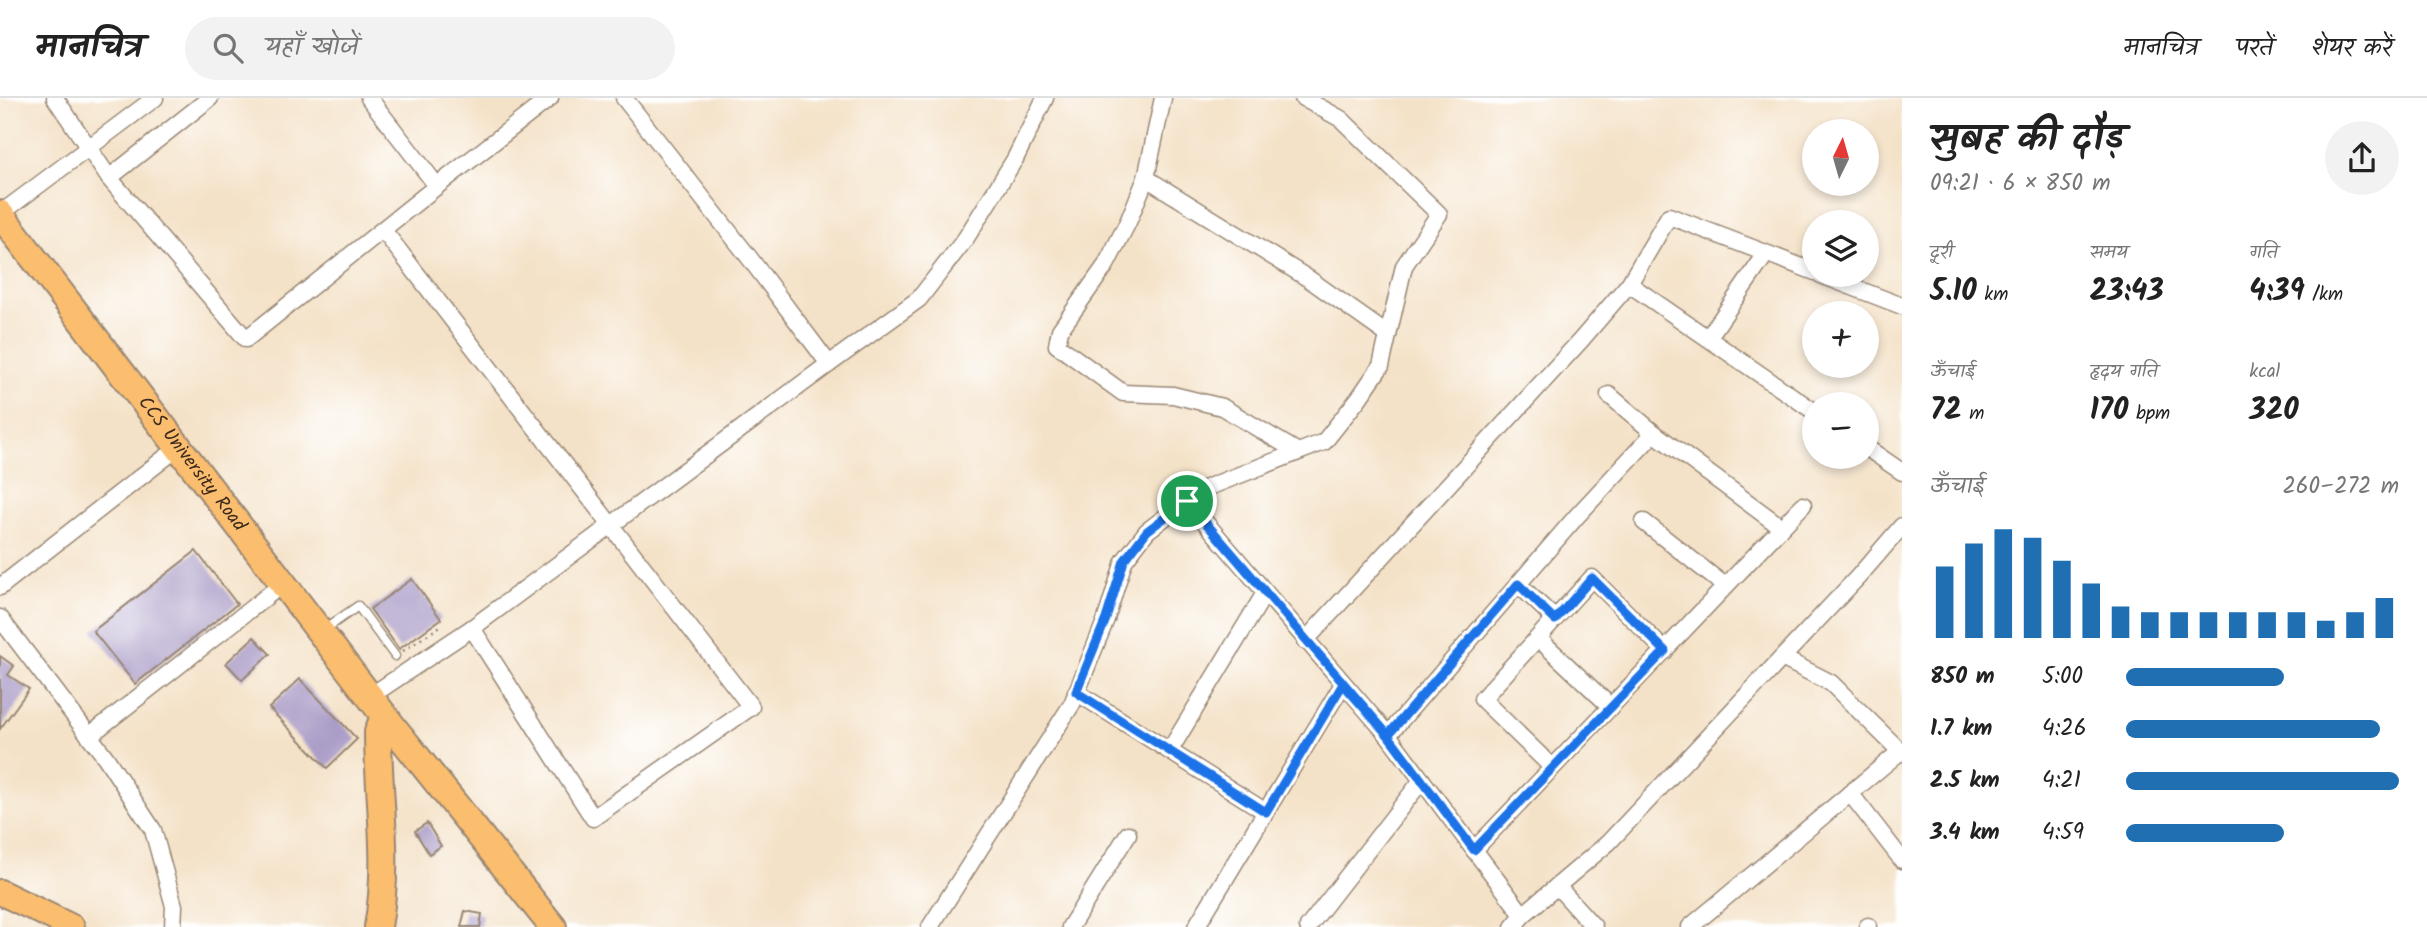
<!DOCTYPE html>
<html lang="hi">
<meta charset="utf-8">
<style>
:root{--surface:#fff;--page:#f2f2f2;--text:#222;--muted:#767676;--line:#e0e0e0;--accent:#1f6fb2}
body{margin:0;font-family:Kalam,"Playpen Sans Deva",sans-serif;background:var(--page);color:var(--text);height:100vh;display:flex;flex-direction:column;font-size:26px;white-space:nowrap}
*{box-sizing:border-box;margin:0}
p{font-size:23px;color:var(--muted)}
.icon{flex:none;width:38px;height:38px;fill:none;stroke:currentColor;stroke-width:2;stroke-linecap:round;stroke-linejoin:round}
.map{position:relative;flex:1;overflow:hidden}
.side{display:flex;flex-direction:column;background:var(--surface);width:525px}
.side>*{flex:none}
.needle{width:46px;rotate:5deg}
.fabs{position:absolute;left:1802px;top:21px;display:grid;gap:14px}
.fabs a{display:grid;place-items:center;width:77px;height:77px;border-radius:50%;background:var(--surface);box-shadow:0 4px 10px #0003;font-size:35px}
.pin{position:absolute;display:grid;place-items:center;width:60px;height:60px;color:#fff;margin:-30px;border:4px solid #fff;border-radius:50%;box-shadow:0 2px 7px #0007}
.round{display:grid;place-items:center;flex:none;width:74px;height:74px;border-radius:37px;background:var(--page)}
.summary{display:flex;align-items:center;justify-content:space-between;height:119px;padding:0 28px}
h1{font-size:38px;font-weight:700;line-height:52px}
.figures{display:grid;grid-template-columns:repeat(3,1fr);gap:10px;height:119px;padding:7px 28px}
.figures div{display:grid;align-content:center}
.figures b{font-size:30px;font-weight:700}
.figures small{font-size:19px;font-weight:400}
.figures p{font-size:19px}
.chart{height:196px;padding:14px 28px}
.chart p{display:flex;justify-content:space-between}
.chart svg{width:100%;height:126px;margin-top:7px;stroke:var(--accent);stroke-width:6}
ul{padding:0 28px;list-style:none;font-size:23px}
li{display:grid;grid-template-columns:112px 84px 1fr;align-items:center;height:52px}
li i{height:18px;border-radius:9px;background:var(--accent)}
header{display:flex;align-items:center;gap:42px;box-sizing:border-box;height:98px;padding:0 35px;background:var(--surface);border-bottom:2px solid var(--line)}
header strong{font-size:33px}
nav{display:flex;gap:38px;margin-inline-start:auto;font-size:24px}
.search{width:490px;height:63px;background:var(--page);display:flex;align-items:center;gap:18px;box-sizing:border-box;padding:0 24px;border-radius:38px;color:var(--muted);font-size:26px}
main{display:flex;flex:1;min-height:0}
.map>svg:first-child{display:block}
.building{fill:#ab9dc7}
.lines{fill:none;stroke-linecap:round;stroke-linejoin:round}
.service-casing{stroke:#988673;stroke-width:11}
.minor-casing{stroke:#988673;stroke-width:19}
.primary-casing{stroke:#988673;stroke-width:28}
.trunk-casing{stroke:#988673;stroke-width:30}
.path{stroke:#988673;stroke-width:2.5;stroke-dasharray:2 5;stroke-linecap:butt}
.service{stroke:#fff;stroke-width:8}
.minor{stroke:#fff;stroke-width:16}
.primary{stroke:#fbbd6e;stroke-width:24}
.trunk{stroke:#fbbd6e;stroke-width:26}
.route-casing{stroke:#fff;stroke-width:14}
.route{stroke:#1a73e8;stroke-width:9}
.labels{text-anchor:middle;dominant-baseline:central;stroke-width:7;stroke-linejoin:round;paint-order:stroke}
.street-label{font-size:19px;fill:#3b2a1e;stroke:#fff}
</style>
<header>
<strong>मानचित्र</strong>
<div class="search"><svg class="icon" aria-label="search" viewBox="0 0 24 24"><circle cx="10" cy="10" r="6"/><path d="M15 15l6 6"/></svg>यहाँ खोजें</div>
<nav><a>मानचित्र</a><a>परतें</a><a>शेयर करें</a></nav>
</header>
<main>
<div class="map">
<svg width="1902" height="829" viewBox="0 0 1902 829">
<rect width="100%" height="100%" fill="#fff"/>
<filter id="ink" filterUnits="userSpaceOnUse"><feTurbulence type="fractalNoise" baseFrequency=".0143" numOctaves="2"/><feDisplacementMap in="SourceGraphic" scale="14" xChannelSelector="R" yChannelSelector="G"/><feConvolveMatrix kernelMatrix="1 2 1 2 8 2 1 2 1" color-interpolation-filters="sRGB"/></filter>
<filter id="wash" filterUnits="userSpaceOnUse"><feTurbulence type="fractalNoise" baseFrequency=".00686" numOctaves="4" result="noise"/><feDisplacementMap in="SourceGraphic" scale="28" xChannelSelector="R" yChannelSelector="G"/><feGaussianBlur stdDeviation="1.57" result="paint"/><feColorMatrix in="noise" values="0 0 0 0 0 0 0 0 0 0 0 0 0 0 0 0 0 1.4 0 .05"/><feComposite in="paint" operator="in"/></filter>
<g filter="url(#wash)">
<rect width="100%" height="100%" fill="#f4e2c8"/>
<g id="blocks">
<g class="building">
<path d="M196 453 237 506 135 586 93 533Z"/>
<path d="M412 481 441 521 399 551 370 511Z"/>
<path d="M254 539 270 556 242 582 226 565Z"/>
<path d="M0 558 14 568 8 577 29 591 0 631Z"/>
<path d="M300 581 357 641 327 670 269 610Z"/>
<path d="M427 725 441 748 429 756 415 733Z"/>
<path d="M465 813 482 816 480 829H461Z"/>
</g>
</g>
</g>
<g filter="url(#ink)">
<use href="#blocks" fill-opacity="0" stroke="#988673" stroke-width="2"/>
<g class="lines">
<defs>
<path id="service" d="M331 527 358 508 395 558"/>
<g id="minor">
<path d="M55 0 109 80 246 241 437 88 369 0"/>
<path d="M624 0 748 158 829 266 919 201 966 140 1015 61 1045 0"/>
<path d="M1163 0 1146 80 1128 124 1106 167 1060 232 1057 247 1123 295 1173 297 1222 309 1298 354"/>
<path d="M109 80 210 0"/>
<path d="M1146 80 1309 181 1388 237"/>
<path d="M437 88 550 0"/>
<path d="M0 116 155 0"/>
<path d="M1821 177 1902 208"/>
<path d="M1629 186 1669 118 1815 174"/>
<path d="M1708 240 1766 156"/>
<path d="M1609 297 1654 335 1781 429"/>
<path d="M1867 350 1902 374"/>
<path d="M1187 403 1388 637 1523 817 1513 829"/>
<path d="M1644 424 1725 488"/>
<path d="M1518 486 1555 521"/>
<path d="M0 489 166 359"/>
<path d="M0 520 106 660 153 732 174 808 173 829"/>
<path d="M472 530 829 266"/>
<path d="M1538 540 1611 609"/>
<path d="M1305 543 1581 242 1629 186 1815 314"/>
<path d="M1782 560 1831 585 1902 655"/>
<path d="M1076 594 1266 714"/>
<path d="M369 599 472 530 593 720 751 609 383 132"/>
<path d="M1388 637 1576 419 1654 335"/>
<path d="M89 638 271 495"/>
<path d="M1170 652 1265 495"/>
<path d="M1552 669 1482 601 1592 480 1665 553"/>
<path d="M1850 695 1902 762"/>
<path d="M1474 752 1803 407"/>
<path d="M1557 788 1594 829"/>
<path d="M1523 817 1608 745 1858 479 1902 428"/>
<path d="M930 829 1072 606 1106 521 1124 463 1147 433 1201 392 1324 344 1359 300 1381 268 1404 168 1439 116 1341 21 1303 0"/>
<path d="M1070 829 1128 736"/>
<path d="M1196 829 1343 586"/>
<path d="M1308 829 1422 682"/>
<path d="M1690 829 1902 652"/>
<path d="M1867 829 1868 828"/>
</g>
<path id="primary" d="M0 794 72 829"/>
<g id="trunk">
<path id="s1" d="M0 116 393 629 553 829"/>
<path d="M378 829C390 761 378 702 378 634L384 618"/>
</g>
</defs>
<use href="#service" class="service-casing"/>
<use href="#minor" class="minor-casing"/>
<use href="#primary" class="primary-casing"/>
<use href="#trunk" class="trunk-casing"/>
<path class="path" d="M403 553 442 527"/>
<use href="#service" class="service"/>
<use href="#minor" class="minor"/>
<use href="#primary" class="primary"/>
<use href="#trunk" class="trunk"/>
</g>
</g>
<g class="lines" filter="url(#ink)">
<defs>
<path id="route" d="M1187 403 1147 433 1124 463 1106 521 1076 594 1266 714 1343 586 1388 637 1518 486 1555 522 1592 480 1665 553 1474 752 1388 637 1187 403"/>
</defs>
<use href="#route" class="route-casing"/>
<use href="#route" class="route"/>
</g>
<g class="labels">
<g class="street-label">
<text stroke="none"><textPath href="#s1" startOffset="315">CCS University Road</textPath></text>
</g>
</g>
</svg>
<div class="fabs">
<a><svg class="needle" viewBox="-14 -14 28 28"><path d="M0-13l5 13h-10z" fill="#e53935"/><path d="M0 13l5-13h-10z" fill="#767676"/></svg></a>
<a><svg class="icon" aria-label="layers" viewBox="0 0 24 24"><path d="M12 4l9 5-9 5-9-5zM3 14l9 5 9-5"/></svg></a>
<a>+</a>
<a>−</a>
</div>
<div class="pin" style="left:1187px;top:403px;background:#1e9e55"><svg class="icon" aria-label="arrive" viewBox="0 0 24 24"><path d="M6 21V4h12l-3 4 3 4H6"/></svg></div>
</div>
<section class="side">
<div class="summary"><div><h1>सुबह की दौड़</h1><p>09:21 · 6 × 850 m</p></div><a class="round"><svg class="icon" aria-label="share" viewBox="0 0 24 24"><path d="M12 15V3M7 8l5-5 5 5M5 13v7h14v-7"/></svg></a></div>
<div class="figures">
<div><p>दूरी</p><b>5.10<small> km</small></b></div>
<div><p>समय</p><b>23:43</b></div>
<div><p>गति</p><b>4:39<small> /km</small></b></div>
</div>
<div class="figures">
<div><p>ऊँचाई</p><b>72<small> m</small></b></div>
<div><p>हृदय गति</p><b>170<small> bpm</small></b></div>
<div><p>kcal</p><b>320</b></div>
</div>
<div class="chart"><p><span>ऊँचाई</span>260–272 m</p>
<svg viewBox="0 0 160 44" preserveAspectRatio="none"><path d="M5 44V19M15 44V11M25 44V6M35 44V9M45 44V17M55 44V25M65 44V33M75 44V35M85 44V35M95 44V35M105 44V35M115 44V35M125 44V35M135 44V38M145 44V35M155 44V30"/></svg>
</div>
<ul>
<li><b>850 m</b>5:00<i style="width:58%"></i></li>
<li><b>1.7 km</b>4:26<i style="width:93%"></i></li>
<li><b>2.5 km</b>4:21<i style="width:100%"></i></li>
<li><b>3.4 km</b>4:59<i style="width:58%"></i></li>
</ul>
</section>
</main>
